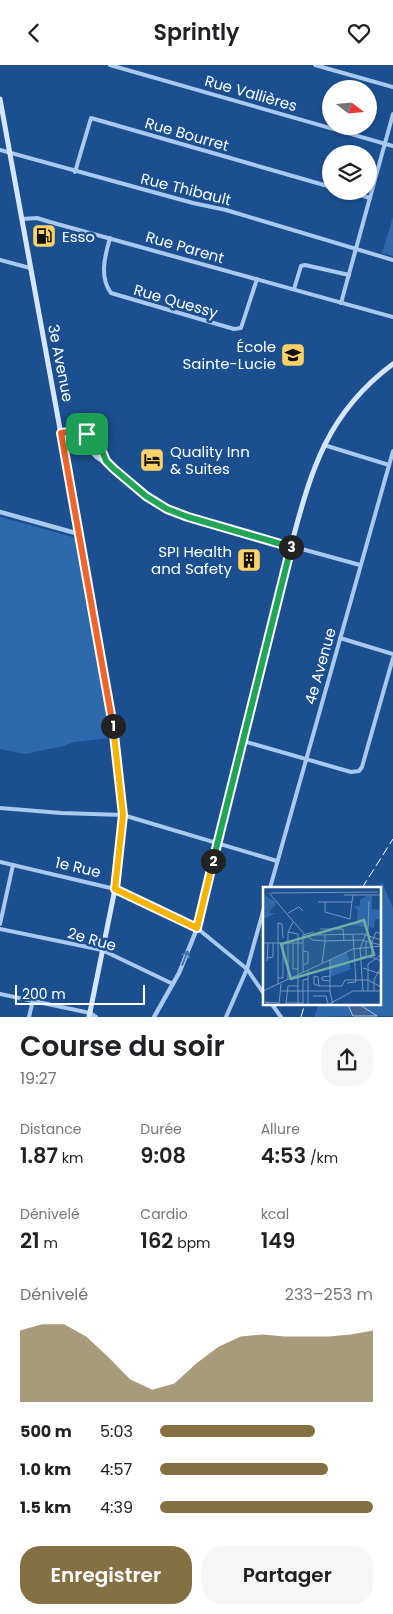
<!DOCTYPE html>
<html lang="fr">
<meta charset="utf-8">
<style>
:root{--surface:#fff;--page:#f6f6f6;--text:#202124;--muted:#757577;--accent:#847042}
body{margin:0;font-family:Poppins,sans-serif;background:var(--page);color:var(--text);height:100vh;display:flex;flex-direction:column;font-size:19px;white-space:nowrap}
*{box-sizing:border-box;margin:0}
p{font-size:16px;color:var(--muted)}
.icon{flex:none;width:28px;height:28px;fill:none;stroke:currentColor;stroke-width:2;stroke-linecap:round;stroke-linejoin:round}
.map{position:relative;height:952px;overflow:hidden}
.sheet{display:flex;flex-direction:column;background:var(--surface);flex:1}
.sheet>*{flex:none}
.needle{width:32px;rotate:106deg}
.tools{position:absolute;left:322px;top:15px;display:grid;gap:10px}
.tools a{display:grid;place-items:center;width:55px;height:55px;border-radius:50%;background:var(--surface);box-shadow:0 1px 4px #0004;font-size:25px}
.scale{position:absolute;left:15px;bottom:12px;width:130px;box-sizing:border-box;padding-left:5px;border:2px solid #fff;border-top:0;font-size:14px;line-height:18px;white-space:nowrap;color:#fff;-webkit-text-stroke:4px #1b4f8f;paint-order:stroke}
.pin{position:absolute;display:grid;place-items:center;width:42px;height:42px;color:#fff;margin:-21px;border-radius:10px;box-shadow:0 2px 8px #0006}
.km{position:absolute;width:25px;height:25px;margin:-12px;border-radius:50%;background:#222;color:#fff;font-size:14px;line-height:25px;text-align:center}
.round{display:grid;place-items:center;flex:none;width:52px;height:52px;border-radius:20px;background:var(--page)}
.summary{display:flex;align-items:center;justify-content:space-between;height:85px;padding:0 20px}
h1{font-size:28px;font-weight:600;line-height:38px}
.metrics{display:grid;grid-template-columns:repeat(3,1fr);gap:8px;height:85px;padding:5px 20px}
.metrics div{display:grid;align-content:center}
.metrics b{font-size:21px;font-weight:600}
.metrics small{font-size:14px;font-weight:400}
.metrics p{font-size:14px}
.chart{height:140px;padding:10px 20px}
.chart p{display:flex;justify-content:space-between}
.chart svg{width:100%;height:90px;margin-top:5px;fill:var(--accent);opacity:.7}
.button{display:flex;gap:10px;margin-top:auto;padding:10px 20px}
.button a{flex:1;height:58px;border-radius:20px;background:var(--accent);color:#fff;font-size:20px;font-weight:600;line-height:58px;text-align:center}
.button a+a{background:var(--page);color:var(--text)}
ul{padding:0 20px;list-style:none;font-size:16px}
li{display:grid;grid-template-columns:80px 60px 1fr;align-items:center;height:38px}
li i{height:12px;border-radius:6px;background:var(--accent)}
header{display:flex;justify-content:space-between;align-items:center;height:65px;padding:0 20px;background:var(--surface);font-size:22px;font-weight:600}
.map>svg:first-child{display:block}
.green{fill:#2e69ad}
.water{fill:#3c6290;stroke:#9cc4f0}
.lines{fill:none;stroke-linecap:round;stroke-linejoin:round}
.minor{stroke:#a9c9ee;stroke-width:4}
.tertiary{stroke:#a9c9ee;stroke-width:4.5}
.secondary{stroke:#d6e6fa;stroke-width:5}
.rail{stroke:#fff;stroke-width:1;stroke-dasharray:9 4;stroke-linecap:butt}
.oneway{stroke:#4674ac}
.split-1-casing{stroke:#fff;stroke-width:10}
.split-2-casing{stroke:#fff;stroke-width:10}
.split-3-casing{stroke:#fff;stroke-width:10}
.split-4-casing{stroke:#fff;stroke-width:10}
.split-1{stroke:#f0652b;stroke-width:6}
.split-2{stroke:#f5b400;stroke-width:6}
.split-3{stroke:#22a559;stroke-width:6}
.split-4{stroke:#22a559;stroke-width:6}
.labels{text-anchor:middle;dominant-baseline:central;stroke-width:5;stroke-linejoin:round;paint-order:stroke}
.street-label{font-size:15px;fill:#fff;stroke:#1b4f8f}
.poi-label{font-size:15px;fill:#fff;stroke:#1b4f8f;text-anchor:start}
.inset-river{fill:none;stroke:#3c6290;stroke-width:2.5}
.inset-road{fill:none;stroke:#7695bc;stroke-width:1}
.view{fill:#6fada8;fill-opacity:0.15;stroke:#6fada8;stroke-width:2.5}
.inset-edge{fill:none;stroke:#fff;stroke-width:2.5}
</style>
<header><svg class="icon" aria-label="back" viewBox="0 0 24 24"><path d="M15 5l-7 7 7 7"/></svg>Sprintly<svg class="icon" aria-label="heart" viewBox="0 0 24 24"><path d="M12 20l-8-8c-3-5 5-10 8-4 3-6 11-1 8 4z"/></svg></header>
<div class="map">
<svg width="393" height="952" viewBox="0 0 393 952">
<rect width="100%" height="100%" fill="#1b4f8f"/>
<g class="green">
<path d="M393 152V191L382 188Z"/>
<path d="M0 452 76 473 112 673 73 677 64 681 25 689 0 684Z"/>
<path d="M382 817 393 843V951H376L357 938H379V823Z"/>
<path d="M319 938H347L353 951 314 952Z"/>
</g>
<path class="water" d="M347 938H357L377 951H353Z"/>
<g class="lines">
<g class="minor">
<path d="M110 0 393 81"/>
<path d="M315 0 393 22"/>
<path d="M0 85 193 138 226 145 393 195"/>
<path d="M75 107 91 53 331 122"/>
<path d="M347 126 370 133"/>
<path d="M22 154 37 153 50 157 393 252"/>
<path d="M110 173C105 190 99 212 111 228L234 264 241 263 257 214"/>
<path d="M0 195 30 203"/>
<path d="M294 224 301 201 305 200 349 210"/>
<path d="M341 238 393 49"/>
<path d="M324 380 389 400"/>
<path d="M291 481 360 500"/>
<path d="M340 573 393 589"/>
<path d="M243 676 351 707 359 706 362 702 393 593"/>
<path d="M0 743 61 748 123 750 277 796"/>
<path d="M0 797 115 824"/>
<path d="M270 823 393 386"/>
<path d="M0 859 13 800"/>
<path d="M197 863 247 904 264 929"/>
<path d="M0 864 102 885 173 919"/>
<path d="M0 929 90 948 96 952"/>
<path d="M271 938 281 952"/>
<path d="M29 952 33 935"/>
<path d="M226 952 247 904 264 843"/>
</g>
<g class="tertiary">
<path d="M0 447 79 469"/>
<path d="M115 824 197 863"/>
<path d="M154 952 179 908 198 861 264 585 291 481"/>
</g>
<g class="secondary">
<path d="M0 34 112 650 123 750 115 824 89 952"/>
<path d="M61 369C67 367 76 365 82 367 93 370 102 386 105 396"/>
<path d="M62 377C68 376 75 373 81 376 88 379 91 387 97 392 114 403 128 418 145 430 183 457 245 468 291 481 311 405 327 348 393 299"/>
</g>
<g class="rail">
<path d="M362 823 393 774"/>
<path d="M301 952 305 938"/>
</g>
</g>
<defs><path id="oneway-shaft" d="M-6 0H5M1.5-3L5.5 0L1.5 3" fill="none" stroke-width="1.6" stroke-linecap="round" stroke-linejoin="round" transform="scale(1.25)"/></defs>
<use class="oneway" href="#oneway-shaft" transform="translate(185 893) rotate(-68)"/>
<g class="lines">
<defs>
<path id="split-1" d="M87 369 76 366 61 368 113 661"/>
<path id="split-2" d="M113 661 123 750 115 824 197 863 213 796"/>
<path id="split-3" d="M213 796 291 482"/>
<path id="split-4" d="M87 369 102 386 106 396 114 404 146 431 167 444 188 452 291 482"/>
</defs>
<use href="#split-1" class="split-1-casing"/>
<use href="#split-2" class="split-2-casing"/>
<use href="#split-3" class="split-3-casing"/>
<use href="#split-4" class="split-4-casing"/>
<use href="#split-1" class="split-1"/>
<use href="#split-2" class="split-2"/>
<use href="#split-3" class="split-3"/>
<use href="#split-4" class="split-4"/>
</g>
<defs>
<symbol id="fuel-square" viewBox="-11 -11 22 22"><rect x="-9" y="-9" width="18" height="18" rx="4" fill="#ffd166" stroke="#1b4f8f"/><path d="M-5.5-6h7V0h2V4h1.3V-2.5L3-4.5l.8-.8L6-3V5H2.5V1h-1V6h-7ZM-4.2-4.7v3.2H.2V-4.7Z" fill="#111"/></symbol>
<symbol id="school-square" viewBox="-11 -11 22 22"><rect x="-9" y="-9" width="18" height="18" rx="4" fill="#ffd166" stroke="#1b4f8f"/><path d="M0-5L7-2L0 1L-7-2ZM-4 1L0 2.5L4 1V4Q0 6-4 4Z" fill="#111"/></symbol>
<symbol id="hotel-square" viewBox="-11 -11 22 22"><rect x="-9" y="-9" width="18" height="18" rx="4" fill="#ffd166" stroke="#1b4f8f"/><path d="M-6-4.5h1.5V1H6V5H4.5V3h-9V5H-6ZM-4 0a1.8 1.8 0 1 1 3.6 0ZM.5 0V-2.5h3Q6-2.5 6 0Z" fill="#111"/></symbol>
<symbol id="building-square" viewBox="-11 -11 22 22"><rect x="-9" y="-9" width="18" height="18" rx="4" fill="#ffd166" stroke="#1b4f8f"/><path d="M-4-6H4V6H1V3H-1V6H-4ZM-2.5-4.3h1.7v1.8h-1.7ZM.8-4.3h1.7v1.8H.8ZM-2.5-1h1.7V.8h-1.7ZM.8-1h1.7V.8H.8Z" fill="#111"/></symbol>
</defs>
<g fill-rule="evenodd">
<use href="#fuel-square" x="30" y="157" width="28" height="28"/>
<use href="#school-square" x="279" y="276" width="28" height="28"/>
<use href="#hotel-square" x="138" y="381" width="28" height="28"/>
<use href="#building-square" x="235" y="481" width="28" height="28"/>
</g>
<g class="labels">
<g class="street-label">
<text transform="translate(251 28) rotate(16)">Rue Vallières</text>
<text transform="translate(187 69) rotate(16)">Rue Bourret</text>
<text transform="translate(186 124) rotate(14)">Rue Thibault</text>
<text transform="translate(185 182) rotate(16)">Rue Parent</text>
<text transform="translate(176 236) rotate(16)">Rue Quessy</text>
<text transform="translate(61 298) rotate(79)">3e Avenue</text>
<text transform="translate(320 601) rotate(-74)">4e Avenue</text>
<text transform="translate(78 802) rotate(13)">1e Rue</text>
<text transform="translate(92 874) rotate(16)">2e Rue</text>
</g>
<g class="poi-label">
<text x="62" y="171">Esso</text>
<text x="276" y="281" text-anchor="end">École<tspan x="276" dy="17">Sainte-Lucie</tspan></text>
<text x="170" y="386">Quality Inn<tspan x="170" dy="17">&amp; Suites</tspan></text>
<text x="232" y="486" text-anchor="end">SPI Health<tspan x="232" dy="17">and Safety</tspan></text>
</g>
</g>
<g transform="translate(263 822)">
<rect width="118" height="118" fill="#1b4f8f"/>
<path d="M0 7 13 15 6 26H13L0 32ZM103 9H109V22L117 23V32H112L111 41 90 38 94 34 95 24 91 19H97V13ZM84 65 88 82 67 90V73Z" fill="#2e69ad"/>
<path class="inset-river" d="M0 27 12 17"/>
<path class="inset-road" d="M6 6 42 48 50 53 62 54 59 77M8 6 115 5M81 8H118M55 15H89L90 8M62 15V25L87 32 89 15M25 26 36 20 40 24M57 42H80L81 54M25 45 35 47V117M51 48 100 47 118 53M62 48V54L98 53 118 58M0 56H40M30 56V82H35M40 64 45 65V76L40 78M98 70H109L118 74M103 70V54M109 70V55L113 45 118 47M4 71 10 70V56M67 73V105L70 117M4 74 5 56M100 81 118 87M45 84V117M40 85V48L51 45M67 89 59 90V93L67 94M15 91H20V56M25 93V45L30 35M84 96 93 95 90 48M15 97V36L19 37 20 51M56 99 51 97V89L55 90 56 99H79L82 93H105L118 100M0 104 90 62 118 59M18 104H67M100 104 97 61 105 42 106 14M105 104V77L118 68M111 104V93L118 80M50 109H63L65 117M23 116H40M6 117 2 115 16 116M16 117 18 97M23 117 25 99H35M40 117V93L45 92M66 117 90 104H118"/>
<path class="view" d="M101 33 111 68 28 92 18 57Z"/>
<rect width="118" height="118" class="inset-edge"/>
</g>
</svg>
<div class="tools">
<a><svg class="needle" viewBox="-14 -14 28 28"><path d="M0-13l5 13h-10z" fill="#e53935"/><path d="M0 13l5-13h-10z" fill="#757577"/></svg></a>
<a><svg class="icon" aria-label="layers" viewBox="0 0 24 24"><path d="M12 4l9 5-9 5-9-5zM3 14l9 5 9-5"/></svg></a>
</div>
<div class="scale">200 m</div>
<div class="pin" style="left:87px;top:369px;background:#1e9e55"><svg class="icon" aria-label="arrive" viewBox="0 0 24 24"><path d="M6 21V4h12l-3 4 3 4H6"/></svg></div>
<b class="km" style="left:113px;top:661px">1</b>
<b class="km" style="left:213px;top:796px">2</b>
<b class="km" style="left:291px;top:482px">3</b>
</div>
<section class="sheet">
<div class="summary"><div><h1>Course du soir</h1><p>19:27</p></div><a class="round"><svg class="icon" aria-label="share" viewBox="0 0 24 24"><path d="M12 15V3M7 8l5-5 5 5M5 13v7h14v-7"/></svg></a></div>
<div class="metrics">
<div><p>Distance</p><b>1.87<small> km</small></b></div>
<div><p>Durée</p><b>9:08</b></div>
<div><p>Allure</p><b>4:53<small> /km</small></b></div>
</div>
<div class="metrics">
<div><p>Dénivelé</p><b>21<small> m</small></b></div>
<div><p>Cardio</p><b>162<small> bpm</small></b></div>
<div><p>kcal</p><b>149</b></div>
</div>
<div class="chart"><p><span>Dénivelé</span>233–253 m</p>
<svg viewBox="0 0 160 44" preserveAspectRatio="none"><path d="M0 44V9L10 6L20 6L30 12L40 22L50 33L60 38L70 35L80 25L90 17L100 12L110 11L120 12L130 12L140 12L150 11L160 9V44z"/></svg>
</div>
<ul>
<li><b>500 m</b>5:03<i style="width:73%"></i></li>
<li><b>1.0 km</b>4:57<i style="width:79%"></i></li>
<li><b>1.5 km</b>4:39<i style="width:100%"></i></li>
</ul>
<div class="button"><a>Enregistrer</a><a>Partager</a></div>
</section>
